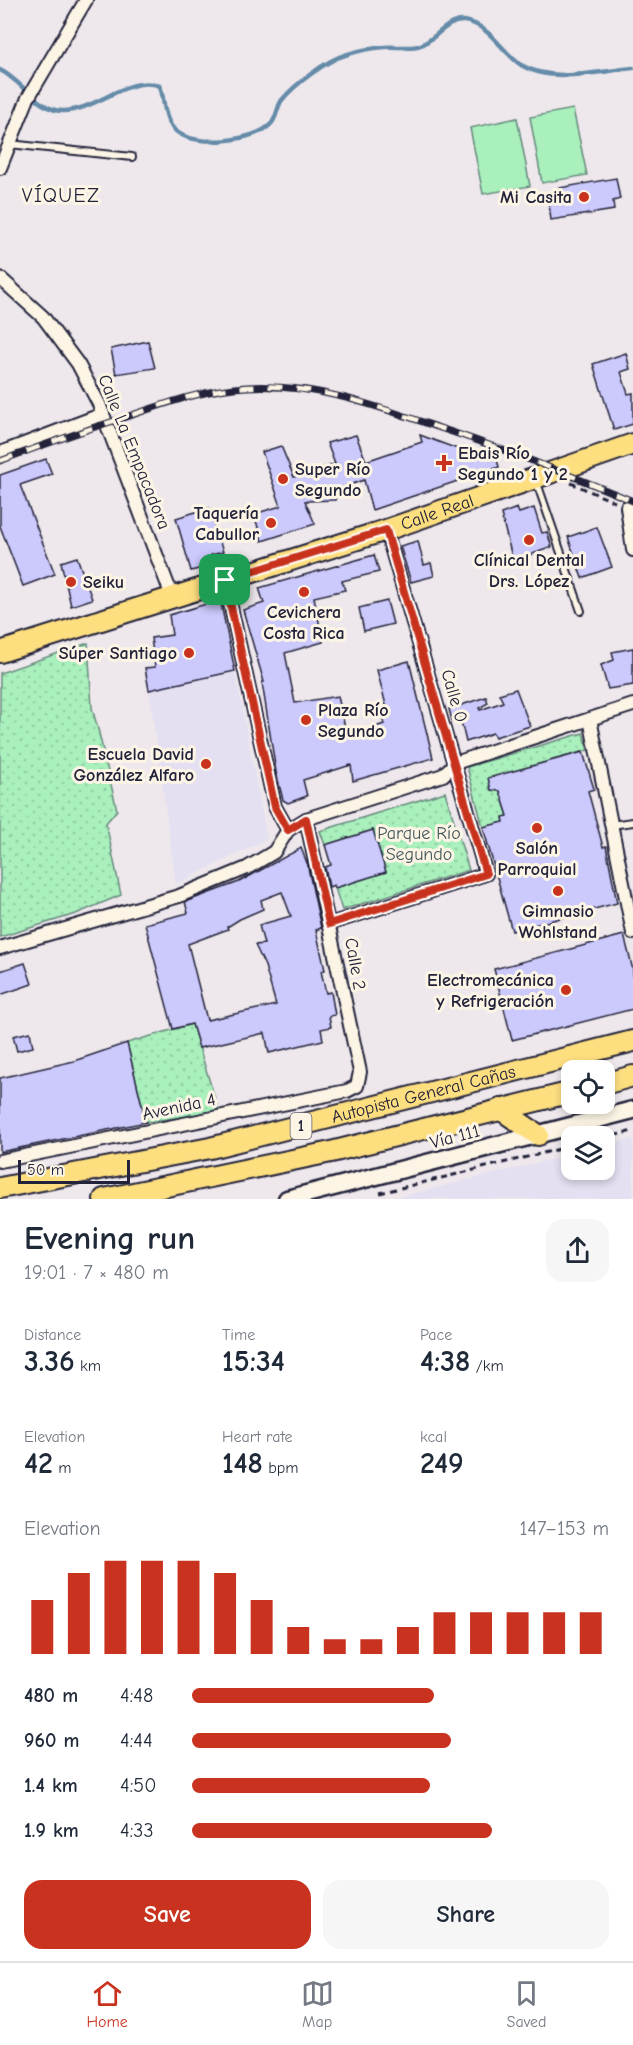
<!DOCTYPE html>
<meta charset="utf-8">
<style>
:root{--surface:#fff;--page:#f6f6f7;--text:#1f2937;--muted:#747a83;--line:#e0e1e3;--accent:#c8321e}
body{margin:0;font-family:"Comic Neue",sans-serif;background:var(--page);color:var(--text);height:100vh;display:flex;flex-direction:column;font-size:22px;white-space:nowrap}
*{box-sizing:border-box;margin:0}
p{font-size:20px;color:var(--muted)}
.icon{flex:none;width:33px;height:33px;fill:none;stroke:currentColor;stroke-width:2;stroke-linecap:round;stroke-linejoin:round}
.map{position:relative;height:1199px;overflow:hidden}
.panel{display:flex;flex-direction:column;background:var(--surface);flex:1}
.panel>*{flex:none}
.buttons{position:absolute;left:561px;top:1060px;display:grid;gap:12px}
.buttons a{display:grid;place-items:center;width:54px;height:54px;border-radius:12px;background:var(--surface);box-shadow:0 3px 9px #0003;font-size:30px}
.scale{position:absolute;left:18px;bottom:15px;width:112px;box-sizing:border-box;padding-left:6px;border:3px solid #22223b;border-top:0;font-size:16px;line-height:21px;white-space:nowrap;color:#22223b;-webkit-text-stroke:4px #fcf5e5;paint-order:stroke}
.pin{position:absolute;display:grid;place-items:center;width:51px;height:51px;color:#fff;margin:-26px;border-radius:12px;box-shadow:0 3px 9px #0006}
.round{display:grid;place-items:center;flex:none;width:63px;height:63px;border-radius:18px;background:var(--page)}
.head{display:flex;align-items:center;justify-content:space-between;height:102px;padding:0 24px}
h1{font-size:33px;font-weight:700;line-height:45px}
.figures{display:grid;grid-template-columns:repeat(3,1fr);gap:9px;height:102px;padding:6px 24px}
.figures div{display:grid;align-content:center}
.figures b{font-size:30px;font-weight:700}
.figures small{font-size:16px;font-weight:400}
.figures p{font-size:16px}
.chart{height:168px;padding:12px 24px}
.chart p{display:flex;justify-content:space-between}
.chart svg{width:100%;height:108px;margin-top:6px;stroke:var(--accent);stroke-width:6}
.cta{display:flex;gap:12px;margin-top:auto;padding:12px 24px}
.cta a{flex:1;height:69px;border-radius:18px;background:var(--accent);color:#fff;font-size:24px;font-weight:700;line-height:69px;text-align:center}
.cta a+a{background:var(--page);color:var(--text)}
ul{padding:0 24px;list-style:none;font-size:20px}
li{display:grid;grid-template-columns:96px 72px 1fr;align-items:center;height:45px}
li i{height:15px;border-radius:8px;background:var(--accent)}
.tab-bar{display:flex;justify-content:space-around;align-items:center;height:84px;border-top:2px solid var(--line);background:var(--surface);font-size:16px;color:var(--muted)}
.tab-bar a{display:grid;justify-items:center;gap:3px}
.tab-bar .selected{color:var(--accent)}
.map>svg:first-child{display:block}
.built{fill:#e4dff1}
.green{fill:url(#green-dots);stroke:#66897c;stroke-width:1.5}
.pitch{fill:#a9f0bd;stroke:#66897c;stroke-width:1.5}
.lines{fill:none;stroke-linecap:round;stroke-linejoin:round}
.stream{stroke:#658ba9;stroke-width:4.5}
.building{fill:#ccc9fc;stroke:#22223b;stroke-width:1.5;fill-rule:evenodd}
.service-casing{stroke:#22223b;stroke-width:10}
.minor-casing{stroke:#22223b;stroke-width:16}
.secondary-casing{stroke:#22223b;stroke-width:21}
.primary-casing{stroke:#22223b;stroke-width:24}
.trunk-casing{stroke:#22223b;stroke-width:24}
.path{stroke:#22223b;stroke-width:3;stroke-dasharray:6 4.5;stroke-linecap:butt}
.service{stroke:#fcf5e5;stroke-width:6}
.minor{stroke:#fcf5e5;stroke-width:12}
.secondary{stroke:#fcf5e5;stroke-width:16}
.primary{stroke:#fedf80;stroke-width:20}
.trunk{stroke:#fedf80;stroke-width:20}
.rail-casing{stroke:#22223b;stroke-width:7}
.rail{stroke:#fcf5e5;stroke-width:4.5;stroke-dasharray:14;stroke-linecap:butt}
.route-casing{stroke:#fff;stroke-width:12}
.route{stroke:#c8321e;stroke-width:8}
.poi-dot{fill:#c8321e;stroke:#fcf5e5;stroke-width:2}
.labels{text-anchor:middle;dominant-baseline:central;stroke-width:6;stroke-linejoin:round;paint-order:stroke}
.shield{fill:#fcf5e5;stroke:#63616e;stroke-width:1.5}
.shield-label{font-size:16px;font-weight:bold;fill:#22223b}
.poi-label{font-size:18px;font-weight:bold;fill:#22223b;stroke:#fcf5e5;text-anchor:end}
.street-label{font-size:18px;fill:#22223b;stroke:#fcf5e5}
.park-label{font-size:18px;fill:#44565c;stroke:#fcf5e5}
.neighbourhood-label{font-size:20px;letter-spacing:1.5px;fill:#22223b;stroke:#fcf5e5}
</style>
<div class="map">
<svg width="633" height="1199" viewBox="0 0 633 1199">
<defs>
<pattern id="green-dots" width="8" height="8" patternUnits="userSpaceOnUse" patternTransform="scale(1.5)"><rect width="8" height="8" fill="#a9f0bd"/><path d="M2 2h.1M6 6h.1" fill="none" stroke="#91cea3" stroke-width="1.8" stroke-linecap="round"/></pattern>
</defs>
<rect width="100%" height="100%" fill="#eee8ec"/>
<filter id="ink" filterUnits="userSpaceOnUse"><feTurbulence type="fractalNoise" baseFrequency=".0167" numOctaves="2"/><feDisplacementMap in="SourceGraphic" scale="12" xChannelSelector="R" yChannelSelector="G"/><feConvolveMatrix kernelMatrix="1 2 1 2 8 2 1 2 1" color-interpolation-filters="sRGB"/></filter>
<g filter="url(#ink)">
<g class="built">
<path d="M235 671 267 839 176 884 149 690Z"/>
<path d="M633 1139V1199H390L571 1155 572 1170H604L605 1146Z"/>
</g>
<g class="green">
<path d="M88 643 92 708 98 729 117 810 106 823 121 895 76 914 0 937V673Z"/>
<path d="M583 733 588 750 489 778 491 790 500 791 508 816 503 817 504 822 483 827 467 767Z"/>
<path d="M445 792 469 870 342 910 335 888 386 872 373 830 325 845 320 831Z"/>
<path d="M192 1024 219 1112 146 1122 127 1043Z"/>
</g>
<g class="pitch">
<path d="M573 109 587 175 542 183 530 117Z"/>
<path d="M517 118 530 186 483 194 470 128Z"/>
</g>
<g class="lines">
<path class="stream" d="M0 70C21 80 38 110 62 111 95 112 130 73 160 86 165 101 163 121 177 132 196 147 254 142 271 124 277 118 277 106 282 100 294 85 327 60 345 55 357 51 372 48 385 47 396 46 412 49 421 45 436 39 446 20 464 21 489 24 503 53 521 65 552 84 599 71 633 68"/>
</g>
<g class="building">
<path d="M616 178 620 199 613 201 614 210 551 220 548 196 560 194 559 188Z"/>
<path d="M148 341 155 368 116 374 111 349Z"/>
<path d="M626 353 630 369 621 372 628 394 633 393V424L614 430 593 364Z"/>
<path d="M356 435 366 461 422 442 420 435 479 457 496 456 499 467 372 510 364 480 338 489 335 500 305 501 315 524 262 541 254 514 281 506 262 452 281 446 294 477 335 464 327 443Z"/>
<path d="M46 459 52 474 20 485 55 574 23 586 0 526V475Z"/>
<path d="M209 508 223 552 211 555 213 565 191 571 176 518Z"/>
<path d="M517 508 519 513 534 508 542 533 547 532 552 547 513 561 501 514Z"/>
<path d="M597 527 612 567 582 578 568 537Z"/>
<path d="M418 541 424 565 431 563 434 576 411 582 400 546Z"/>
<path d="M374 555 379 572 342 581 345 590 314 597 323 642 285 653 295 703 338 696 347 737 384 724 381 711 387 709 377 670 409 661 433 758 353 781 351 765 303 780 307 796 288 803 283 800 276 772 262 682H264L243 610 264 603 259 588Z"/>
<path d="M77 557 92 599 71 606 61 562Z"/>
<path d="M387 601 393 624 364 631 359 608Z"/>
<path d="M213 602 221 604 235 671 149 690 145 668 155 667 151 638 172 635 169 615Z"/>
<path d="M633 648V685L608 689 601 665 614 660 612 652Z"/>
<path d="M516 689 530 726 495 737 493 733 466 742 460 717 452 721 449 709 486 697 488 703 479 708 480 710 503 702 499 694Z"/>
<path d="M583 752 594 789 588 791 603 847 606 846 617 903 512 931 483 827 504 822 503 817 508 816 500 791 491 790 488 778Z"/>
<path d="M373 830 386 872 335 888 334 885 329 887 325 867 331 865 325 845Z"/>
<path d="M301 848 307 863 321 928 316 930 325 970 321 971 326 993 331 992 335 1015 329 1016 331 1027 321 1029 323 1040 269 1053 265 1033 199 1048 192 1024 173 1029 145 924 188 913 185 902 239 882ZM282 892 291 916 259 925 264 944 255 945 265 966 276 1005 207 1020 188 944 228 929 227 927 240 919 263 909 261 900Z"/>
<path d="M624 935 633 970V1009L512 1040 494 969Z"/>
<path d="M25 963 32 984 0 995V971Z"/>
<path d="M30 1032 33 1047 17 1051 13 1036Z"/>
<path d="M127 1043 146 1122 0 1152V1078L74 1061Z"/>
</g>
<g class="lines">
<defs>
<g id="service">
<path d="M9 144 132 157"/>
<path d="M536 480 581 611"/>
<path d="M611 825 633 822"/>
</g>
<g id="minor">
<path d="M0 168 28 98 86 0"/>
<path d="M0 278 43 317 78 364 99 404 172 596"/>
<path d="M0 453 103 414"/>
<path d="M633 510 627 507 633 550"/>
<path d="M225 580 275 807 288 830"/>
<path d="M590 719 633 933"/>
<path d="M329 924 486 874 386 530"/>
<path d="M0 948 179 896 247 868 274 852 288 830 306 819 443 775 455 763 633 705"/>
<path d="M0 1161 347 1091 357 1086 360 1072 306 819"/>
</g>
<path id="secondary" d="M287 1199 633 1110"/>
<g id="primary">
<path id="s1" d="M0 652 386 530 633 444"/>
</g>
<g id="trunk">
<path d="M604 1084 633 1076"/>
<path d="M500 1109 538 1135"/>
<path id="s2" d="M0 1188 210 1148 633 1041"/>
<path d="M104 1199 331 1152 572 1092"/>
</g>
</defs>
<use href="#service" class="service-casing"/>
<use href="#minor" class="minor-casing"/>
<use href="#secondary" class="secondary-casing"/>
<use href="#primary" class="primary-casing"/>
<use href="#trunk" class="trunk-casing"/>
<g class="path">
<path d="M571 483 617 503"/>
<path d="M604 1138 633 1131"/>
<path d="M380 1193 572 1146"/>
</g>
<use href="#service" class="service"/>
<use href="#minor" class="minor"/>
<use href="#secondary" class="secondary"/>
<use href="#primary" class="primary"/>
<use href="#trunk" class="trunk"/>
<defs>
<path id="rail" d="M0 461C43 445 85 430 129 416 167 403 206 389 247 387 313 383 377 406 437 427 504 449 568 474 633 501"/>
</defs>
<use href="#rail" class="rail-casing"/>
<use href="#rail" class="rail"/>
</g>
</g>
<g class="lines" filter="url(#ink)">
<defs>
<path id="route" d="M386 530 486 874 329 924 306 819 288 830 275 807 225 580Z"/>
</defs>
<use href="#route" class="route-casing"/>
<use href="#route" class="route"/>
</g>
<g class="poi-dot">
<circle cx="584" cy="197" r="6"/>
<path d="M441 454h6v6h6v6h-6v6h-6v-6h-6v-6h6z"/>
<circle cx="283" cy="479" r="6"/>
<circle cx="271" cy="523" r="6"/>
<circle cx="529" cy="540" r="6"/>
<circle cx="71" cy="582" r="6"/>
<circle cx="304" cy="592" r="6"/>
<circle cx="189" cy="653" r="6"/>
<circle cx="306" cy="720" r="6"/>
<circle cx="206" cy="764" r="6"/>
<circle cx="537" cy="828" r="6"/>
<circle cx="558" cy="891" r="6"/>
<circle cx="566" cy="990" r="6"/>
</g>
<g class="labels">
<rect class="shield" x="290.5" y="1113" width="21" height="26" rx="4.5"/>
<g class="shield-label">
<text x="301" y="1126">1</text>
</g>
<g class="poi-label">
<text x="572" y="197">Mi Casita</text>
<text x="458" y="453" text-anchor="start">Ebais Río<tspan x="458" dy="21">Segundo 1 y 2</tspan></text>
<text x="295" y="469" text-anchor="start">Super Río<tspan x="295" dy="21">Segundo</tspan></text>
<text x="259" y="513">Taquería<tspan x="259" dy="21">Cabullor</tspan></text>
<text x="529" y="560" text-anchor="middle">Clínical Dental<tspan x="529" dy="21">Drs. López</tspan></text>
<text x="83" y="582" text-anchor="start">Seiku</text>
<text x="304" y="612" text-anchor="middle">Cevichera<tspan x="304" dy="21">Costa Rica</tspan></text>
<text x="177" y="653">Súper Santiago</text>
<text x="318" y="710" text-anchor="start">Plaza Río<tspan x="318" dy="21">Segundo</tspan></text>
<text x="194" y="754">Escuela David<tspan x="194" dy="21">González Alfaro</tspan></text>
<text x="537" y="848" text-anchor="middle">Salón<tspan x="537" dy="21">Parroquial</tspan></text>
<text x="558" y="911" text-anchor="middle">Gimnasio<tspan x="558" dy="21">Wohlstand</tspan></text>
<text x="554" y="980">Electromecánica<tspan x="554" dy="21">y Refrigeración</tspan></text>
</g>
<g class="street-label">
<text transform="translate(134 452) rotate(68)">Calle La Empacadora</text>
<text stroke="none"><textPath href="#s1" startOffset="459">Calle Real</textPath></text>
<text transform="translate(454 696) rotate(74)">Calle 0</text>
<text transform="translate(355 964) rotate(80)">Calle 2</text>
<text stroke="none"><textPath href="#s2" startOffset="434">Autopista General Cañas</textPath></text>
<text transform="translate(179 1107) rotate(-12)">Avenida 4</text>
<text transform="translate(455 1137) rotate(-15)">Vía 111</text>
</g>
<g class="park-label">
<text x="419" y="833">Parque Río<tspan x="419" dy="21">Segundo</tspan></text>
</g>
<g class="neighbourhood-label">
<text x="61" y="195">VÍQUEZ</text>
</g>
</g>
</svg>
<div class="buttons">
<a><svg class="icon" aria-label="locate" viewBox="0 0 24 24"><circle cx="12" cy="12" r="6"/><path d="M12 2v4M12 18v4M2 12h4M18 12h4"/></svg></a>
<a><svg class="icon" aria-label="layers" viewBox="0 0 24 24"><path d="M12 4l9 5-9 5-9-5zM3 14l9 5 9-5"/></svg></a>
</div>
<div class="scale">50 m</div>
<div class="pin" style="left:225px;top:580px;background:#1e9e55"><svg class="icon" aria-label="arrive" viewBox="0 0 24 24"><path d="M6 21V4h12l-3 4 3 4H6"/></svg></div>
</div>
<section class="panel">
<div class="head"><div><h1>Evening run</h1><p>19:01 · 7 × 480 m</p></div><a class="round"><svg class="icon" aria-label="share" viewBox="0 0 24 24"><path d="M12 15V3M7 8l5-5 5 5M5 13v7h14v-7"/></svg></a></div>
<div class="figures">
<div><p>Distance</p><b>3.36<small> km</small></b></div>
<div><p>Time</p><b>15:34</b></div>
<div><p>Pace</p><b>4:38<small> /km</small></b></div>
</div>
<div class="figures">
<div><p>Elevation</p><b>42<small> m</small></b></div>
<div><p>Heart rate</p><b>148<small> bpm</small></b></div>
<div><p>kcal</p><b>249</b></div>
</div>
<div class="chart"><p><span>Elevation</span>147–153 m</p>
<svg viewBox="0 0 160 44" preserveAspectRatio="none"><path d="M5 44V22M15 44V11M25 44V6M35 44V6M45 44V6M55 44V11M65 44V22M75 44V33M85 44V38M95 44V38M105 44V33M115 44V27M125 44V27M135 44V27M145 44V27M155 44V27"/></svg>
</div>
<ul>
<li><b>480 m</b>4:48<i style="width:58%"></i></li>
<li><b>960 m</b>4:44<i style="width:62%"></i></li>
<li><b>1.4 km</b>4:50<i style="width:57%"></i></li>
<li><b>1.9 km</b>4:33<i style="width:72%"></i></li>
</ul>
<div class="cta"><a>Save</a><a>Share</a></div>
</section>
<nav class="tab-bar">
<a class="selected"><svg class="icon" aria-label="home" viewBox="0 0 24 24"><path d="M3 11l9-7 9 7M6 9v11h12V9"/></svg>Home</a>
<a><svg class="icon" aria-label="map" viewBox="0 0 24 24"><path d="M3 6l6-2 6 2 6-2v14l-6 2-6-2-6 2zM9 4v14M15 6v14"/></svg>Map</a>
<a><svg class="icon" aria-label="saved" viewBox="0 0 24 24"><path d="M7 4h10v16l-5-4-5 4z"/></svg>Saved</a>
</nav>
